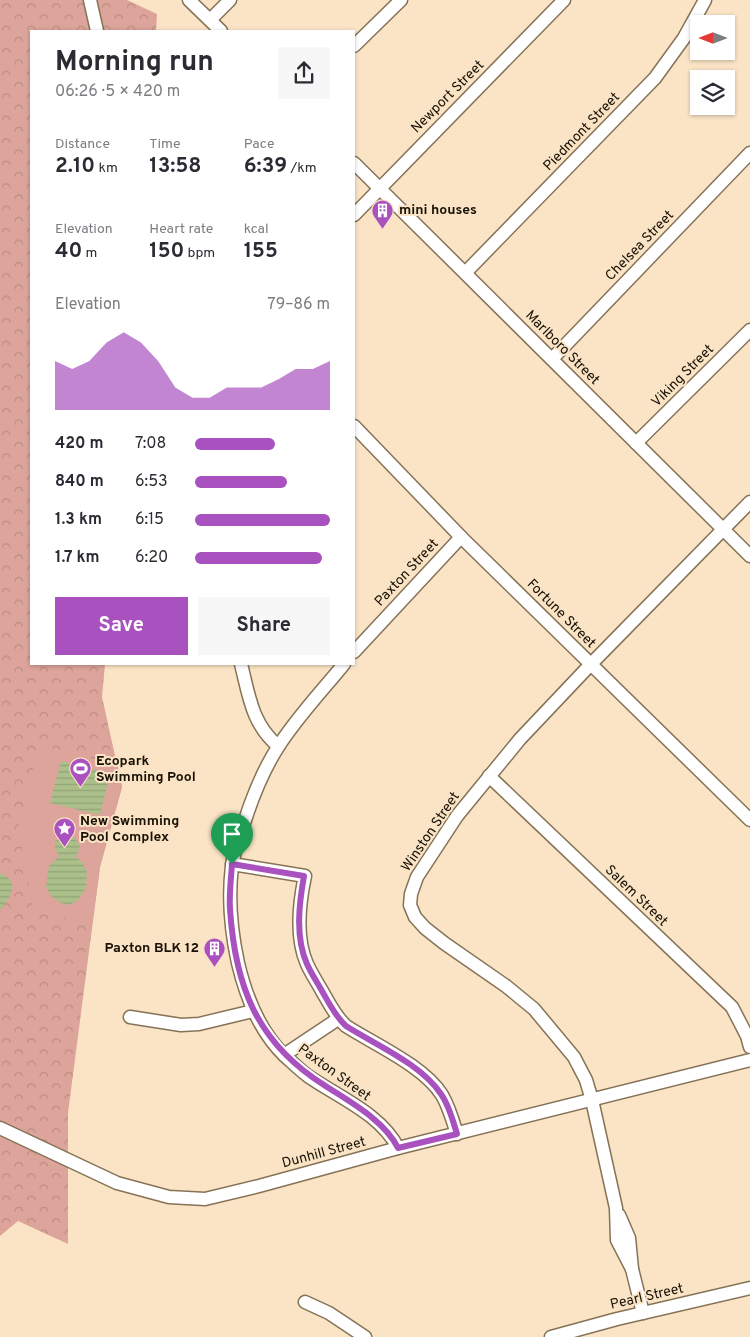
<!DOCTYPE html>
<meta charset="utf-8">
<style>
:root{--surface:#fff;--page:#f7f7f7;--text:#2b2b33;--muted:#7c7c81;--accent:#a952bf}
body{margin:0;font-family:Overpass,sans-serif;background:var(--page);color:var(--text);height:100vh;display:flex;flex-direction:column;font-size:19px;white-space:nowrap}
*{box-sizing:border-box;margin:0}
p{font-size:16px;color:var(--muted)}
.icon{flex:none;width:28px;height:28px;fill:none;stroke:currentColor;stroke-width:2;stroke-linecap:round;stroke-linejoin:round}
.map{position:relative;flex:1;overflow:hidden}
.sheet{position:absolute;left:30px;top:30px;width:325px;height:635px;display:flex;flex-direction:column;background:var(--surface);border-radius:0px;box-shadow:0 1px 4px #0004}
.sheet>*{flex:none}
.needle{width:32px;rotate:270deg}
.tools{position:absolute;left:690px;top:15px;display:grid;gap:10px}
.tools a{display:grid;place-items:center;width:45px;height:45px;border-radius:0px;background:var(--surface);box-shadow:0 1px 4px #0004;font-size:25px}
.pin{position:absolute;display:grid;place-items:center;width:42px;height:42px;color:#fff;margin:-51px -21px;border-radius:50% 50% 50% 0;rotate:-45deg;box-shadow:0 0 5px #0007}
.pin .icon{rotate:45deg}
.round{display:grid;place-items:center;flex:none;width:52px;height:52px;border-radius:0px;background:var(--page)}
.overview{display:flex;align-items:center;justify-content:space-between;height:85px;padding:0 25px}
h1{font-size:28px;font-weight:700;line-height:38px}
.figures{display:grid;grid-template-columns:repeat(3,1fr);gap:8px;height:85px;padding:5px 25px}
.figures div{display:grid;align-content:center}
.figures b{font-size:21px;font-weight:700}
.figures small{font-size:14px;font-weight:400}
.figures p{font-size:14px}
.chart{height:140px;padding:10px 25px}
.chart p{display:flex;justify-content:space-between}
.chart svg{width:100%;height:90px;margin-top:5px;fill:var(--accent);opacity:.7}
.button{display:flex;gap:10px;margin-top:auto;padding:10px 25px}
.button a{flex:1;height:58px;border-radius:0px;background:var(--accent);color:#fff;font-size:20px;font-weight:700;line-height:58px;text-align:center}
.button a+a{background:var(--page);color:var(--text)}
ul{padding:0 25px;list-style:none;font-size:16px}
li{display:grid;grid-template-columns:80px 60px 1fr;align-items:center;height:38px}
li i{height:12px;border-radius:6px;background:var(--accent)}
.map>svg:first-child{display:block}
.park{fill:url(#park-crowns)}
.pitch{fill:#dca49a}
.water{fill:url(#water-rules)}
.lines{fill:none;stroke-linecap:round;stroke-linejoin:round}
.street-casing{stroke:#867357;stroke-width:15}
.street{stroke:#fff;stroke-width:12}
.route-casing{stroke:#fff;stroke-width:10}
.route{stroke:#a952bf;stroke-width:6}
.labels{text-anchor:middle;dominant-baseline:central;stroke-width:4;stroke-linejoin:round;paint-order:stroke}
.street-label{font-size:14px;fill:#181106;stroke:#fae4c5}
.poi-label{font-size:14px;font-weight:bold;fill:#181106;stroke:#fae4c5;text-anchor:start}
</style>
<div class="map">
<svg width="750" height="1337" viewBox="0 0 750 1337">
<defs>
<pattern id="park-crowns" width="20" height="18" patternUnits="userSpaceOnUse" patternTransform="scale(1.25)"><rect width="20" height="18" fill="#dca49a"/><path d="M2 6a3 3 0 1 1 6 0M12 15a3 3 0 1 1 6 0" fill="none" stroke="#bc8c83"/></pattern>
<pattern id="water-rules" width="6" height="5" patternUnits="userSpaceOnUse" patternTransform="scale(1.25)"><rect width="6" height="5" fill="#abbf8a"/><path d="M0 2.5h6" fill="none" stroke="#92a376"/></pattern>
</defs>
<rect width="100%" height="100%" fill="#fae4c5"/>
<path class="park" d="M0 0H127L157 14 156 31H31V664H105L102 697 122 787 100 867 68 1113V1244L18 1221 0 1236Z"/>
<path class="pitch" d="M39 745 118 766 122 787 100 867 92 926 33 908 18 829Z"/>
<g class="water">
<path d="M61 761 110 774 100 815 50 803Z"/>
<path d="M63 837 75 838 80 846 76 857 82 862 87 872 86 888 77 901 68 905 61 903 51 896 46 887 49 866 59 856 55 848V841Z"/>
<path d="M0 873C21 882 11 896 0 910Z"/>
</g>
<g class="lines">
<defs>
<g id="street">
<path d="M90 0 97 31"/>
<path d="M189 0 221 31"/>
<path d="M210 20 230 0"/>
<path d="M354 46 401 0"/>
<path d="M354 163 750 556"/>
<path d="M354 215 564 0"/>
<path d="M465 273 655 78 684 38 705 0"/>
<path d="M552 359 750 153"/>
<path d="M354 426 461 537 750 820"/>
<path d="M636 443 750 330"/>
<path d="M354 652 461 537"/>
<path d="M241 664C249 696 252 724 278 746"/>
<path d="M344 664C322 691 297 717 278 747 260 775 248 808 239 840 236 848 233 857 232 866 228 898 231 931 238 963 246 997 259 1031 285 1056 293 1063 300 1070 308 1076 338 1097 381 1114 398 1148"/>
<path d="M489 776 732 1007 747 1036 750 1047"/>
<path d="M232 864 305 876C299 904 295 937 307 964 311 973 317 982 322 991 329 1003 335 1016 346 1026 374 1044 424 1066 442 1095 449 1107 453 1121 457 1134"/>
<path d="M130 1017 181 1025 199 1024 253 1011"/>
<path d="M284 1055 338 1019"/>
<path d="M0 1128 117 1183 169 1197 205 1199 259 1186 398 1148 750 1060"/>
<path d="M619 1215 629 1238 632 1269 643 1313"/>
<path d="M632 1269 617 1240 616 1208 592 1100 586 1080 574 1057 534 1009 506 986 444 943 425 928 415 917 410 905 411 894 417 877 457 816 520 739 591 664 750 502"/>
<path d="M305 1302 329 1313 365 1337"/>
<path d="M551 1337 617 1319 750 1288"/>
</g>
</defs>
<use href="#street" class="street-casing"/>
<use href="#street" class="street"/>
</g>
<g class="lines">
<defs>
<path id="route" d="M232 864 304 876C299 904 295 937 307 964 311 973 317 982 322 991 329 1003 335 1016 346 1026 376 1045 421 1064 441 1094 449 1105 453 1121 457 1134L398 1148C384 1120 350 1102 324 1085 257 1043 235 986 230 909 229 894 231 879 232 864Z"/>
</defs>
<use href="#route" class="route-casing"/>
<use href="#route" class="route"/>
</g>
<defs>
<symbol id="building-pin" viewBox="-11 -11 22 30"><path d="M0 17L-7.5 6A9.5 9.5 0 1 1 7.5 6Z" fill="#a952bf" stroke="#fae4c5"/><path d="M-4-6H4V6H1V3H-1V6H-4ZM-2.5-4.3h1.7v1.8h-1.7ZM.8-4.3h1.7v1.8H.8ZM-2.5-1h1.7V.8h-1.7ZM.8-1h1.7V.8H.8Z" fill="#fff"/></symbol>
<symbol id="stadium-pin" viewBox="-11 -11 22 30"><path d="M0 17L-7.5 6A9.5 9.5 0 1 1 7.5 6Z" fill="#a952bf" stroke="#fae4c5"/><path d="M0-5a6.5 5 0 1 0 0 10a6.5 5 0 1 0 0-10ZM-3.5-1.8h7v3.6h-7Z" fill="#fff"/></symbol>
<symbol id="sight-pin" viewBox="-11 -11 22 30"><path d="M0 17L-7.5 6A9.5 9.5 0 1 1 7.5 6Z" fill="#a952bf" stroke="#fae4c5"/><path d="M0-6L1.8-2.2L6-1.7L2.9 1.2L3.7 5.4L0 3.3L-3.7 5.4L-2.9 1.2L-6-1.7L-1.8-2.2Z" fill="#fff"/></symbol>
</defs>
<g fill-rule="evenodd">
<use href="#building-pin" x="370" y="198" width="25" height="34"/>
<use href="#stadium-pin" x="68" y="756" width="25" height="34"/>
<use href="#sight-pin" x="52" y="816" width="25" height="34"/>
<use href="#building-pin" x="202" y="936" width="25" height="34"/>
</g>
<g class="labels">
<g class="street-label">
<text transform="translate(448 97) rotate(-45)">Newport Street</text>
<text transform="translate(582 132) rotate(-46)">Piedmont Street</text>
<text transform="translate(640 246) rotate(-46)">Chelsea Street</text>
<text transform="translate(562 348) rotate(45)">Marlboro Street</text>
<text transform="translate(683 376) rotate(-45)">Viking Street</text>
<text transform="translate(407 573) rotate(-47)">Paxton Street</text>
<text transform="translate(561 614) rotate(45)">Fortune Street</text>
<text transform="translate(431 832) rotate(-56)">Winston Street</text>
<text transform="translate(636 896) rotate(44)">Salem Street</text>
<text transform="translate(334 1073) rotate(36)">Paxton Street</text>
<text transform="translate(324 1153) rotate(-15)">Dunhill Street</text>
<text transform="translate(647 1297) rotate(-13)">Pearl Street</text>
</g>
<g class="poi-label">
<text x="399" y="210">mini houses</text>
<text x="96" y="761">Ecopark<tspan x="96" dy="16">Swimming Pool</tspan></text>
<text x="80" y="821">New Swimming<tspan x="80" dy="16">Pool Complex</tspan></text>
<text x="199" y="948" text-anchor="end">Paxton BLK 12</text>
</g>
</g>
</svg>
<div class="tools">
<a><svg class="needle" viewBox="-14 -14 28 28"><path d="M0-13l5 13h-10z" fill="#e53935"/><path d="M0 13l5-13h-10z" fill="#7c7c81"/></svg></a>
<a><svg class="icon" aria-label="layers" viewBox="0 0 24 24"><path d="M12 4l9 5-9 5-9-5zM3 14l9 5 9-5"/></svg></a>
</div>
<div class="pin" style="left:232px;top:864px;background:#1e9e55"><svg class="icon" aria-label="arrive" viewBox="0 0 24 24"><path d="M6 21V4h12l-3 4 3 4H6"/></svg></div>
<section class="sheet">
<div class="overview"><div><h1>Morning run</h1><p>06:26 · 5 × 420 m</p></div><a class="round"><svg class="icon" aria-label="share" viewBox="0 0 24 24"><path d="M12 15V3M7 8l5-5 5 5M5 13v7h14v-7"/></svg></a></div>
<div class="figures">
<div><p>Distance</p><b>2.10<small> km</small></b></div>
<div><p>Time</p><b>13:58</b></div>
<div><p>Pace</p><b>6:39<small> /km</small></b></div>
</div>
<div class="figures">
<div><p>Elevation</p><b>40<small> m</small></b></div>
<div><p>Heart rate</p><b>150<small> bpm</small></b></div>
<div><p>kcal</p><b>155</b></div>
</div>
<div class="chart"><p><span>Elevation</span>79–86 m</p>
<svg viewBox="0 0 160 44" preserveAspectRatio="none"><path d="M0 44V20L10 24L20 20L30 11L40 6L50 11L60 20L70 33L80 38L90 38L100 33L110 33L120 33L130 29L140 24L150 24L160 20V44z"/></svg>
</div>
<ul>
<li><b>420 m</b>7:08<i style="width:59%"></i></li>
<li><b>840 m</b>6:53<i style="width:68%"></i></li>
<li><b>1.3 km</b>6:15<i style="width:100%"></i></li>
<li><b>1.7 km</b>6:20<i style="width:94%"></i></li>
</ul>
<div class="button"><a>Save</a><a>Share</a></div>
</section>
</div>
